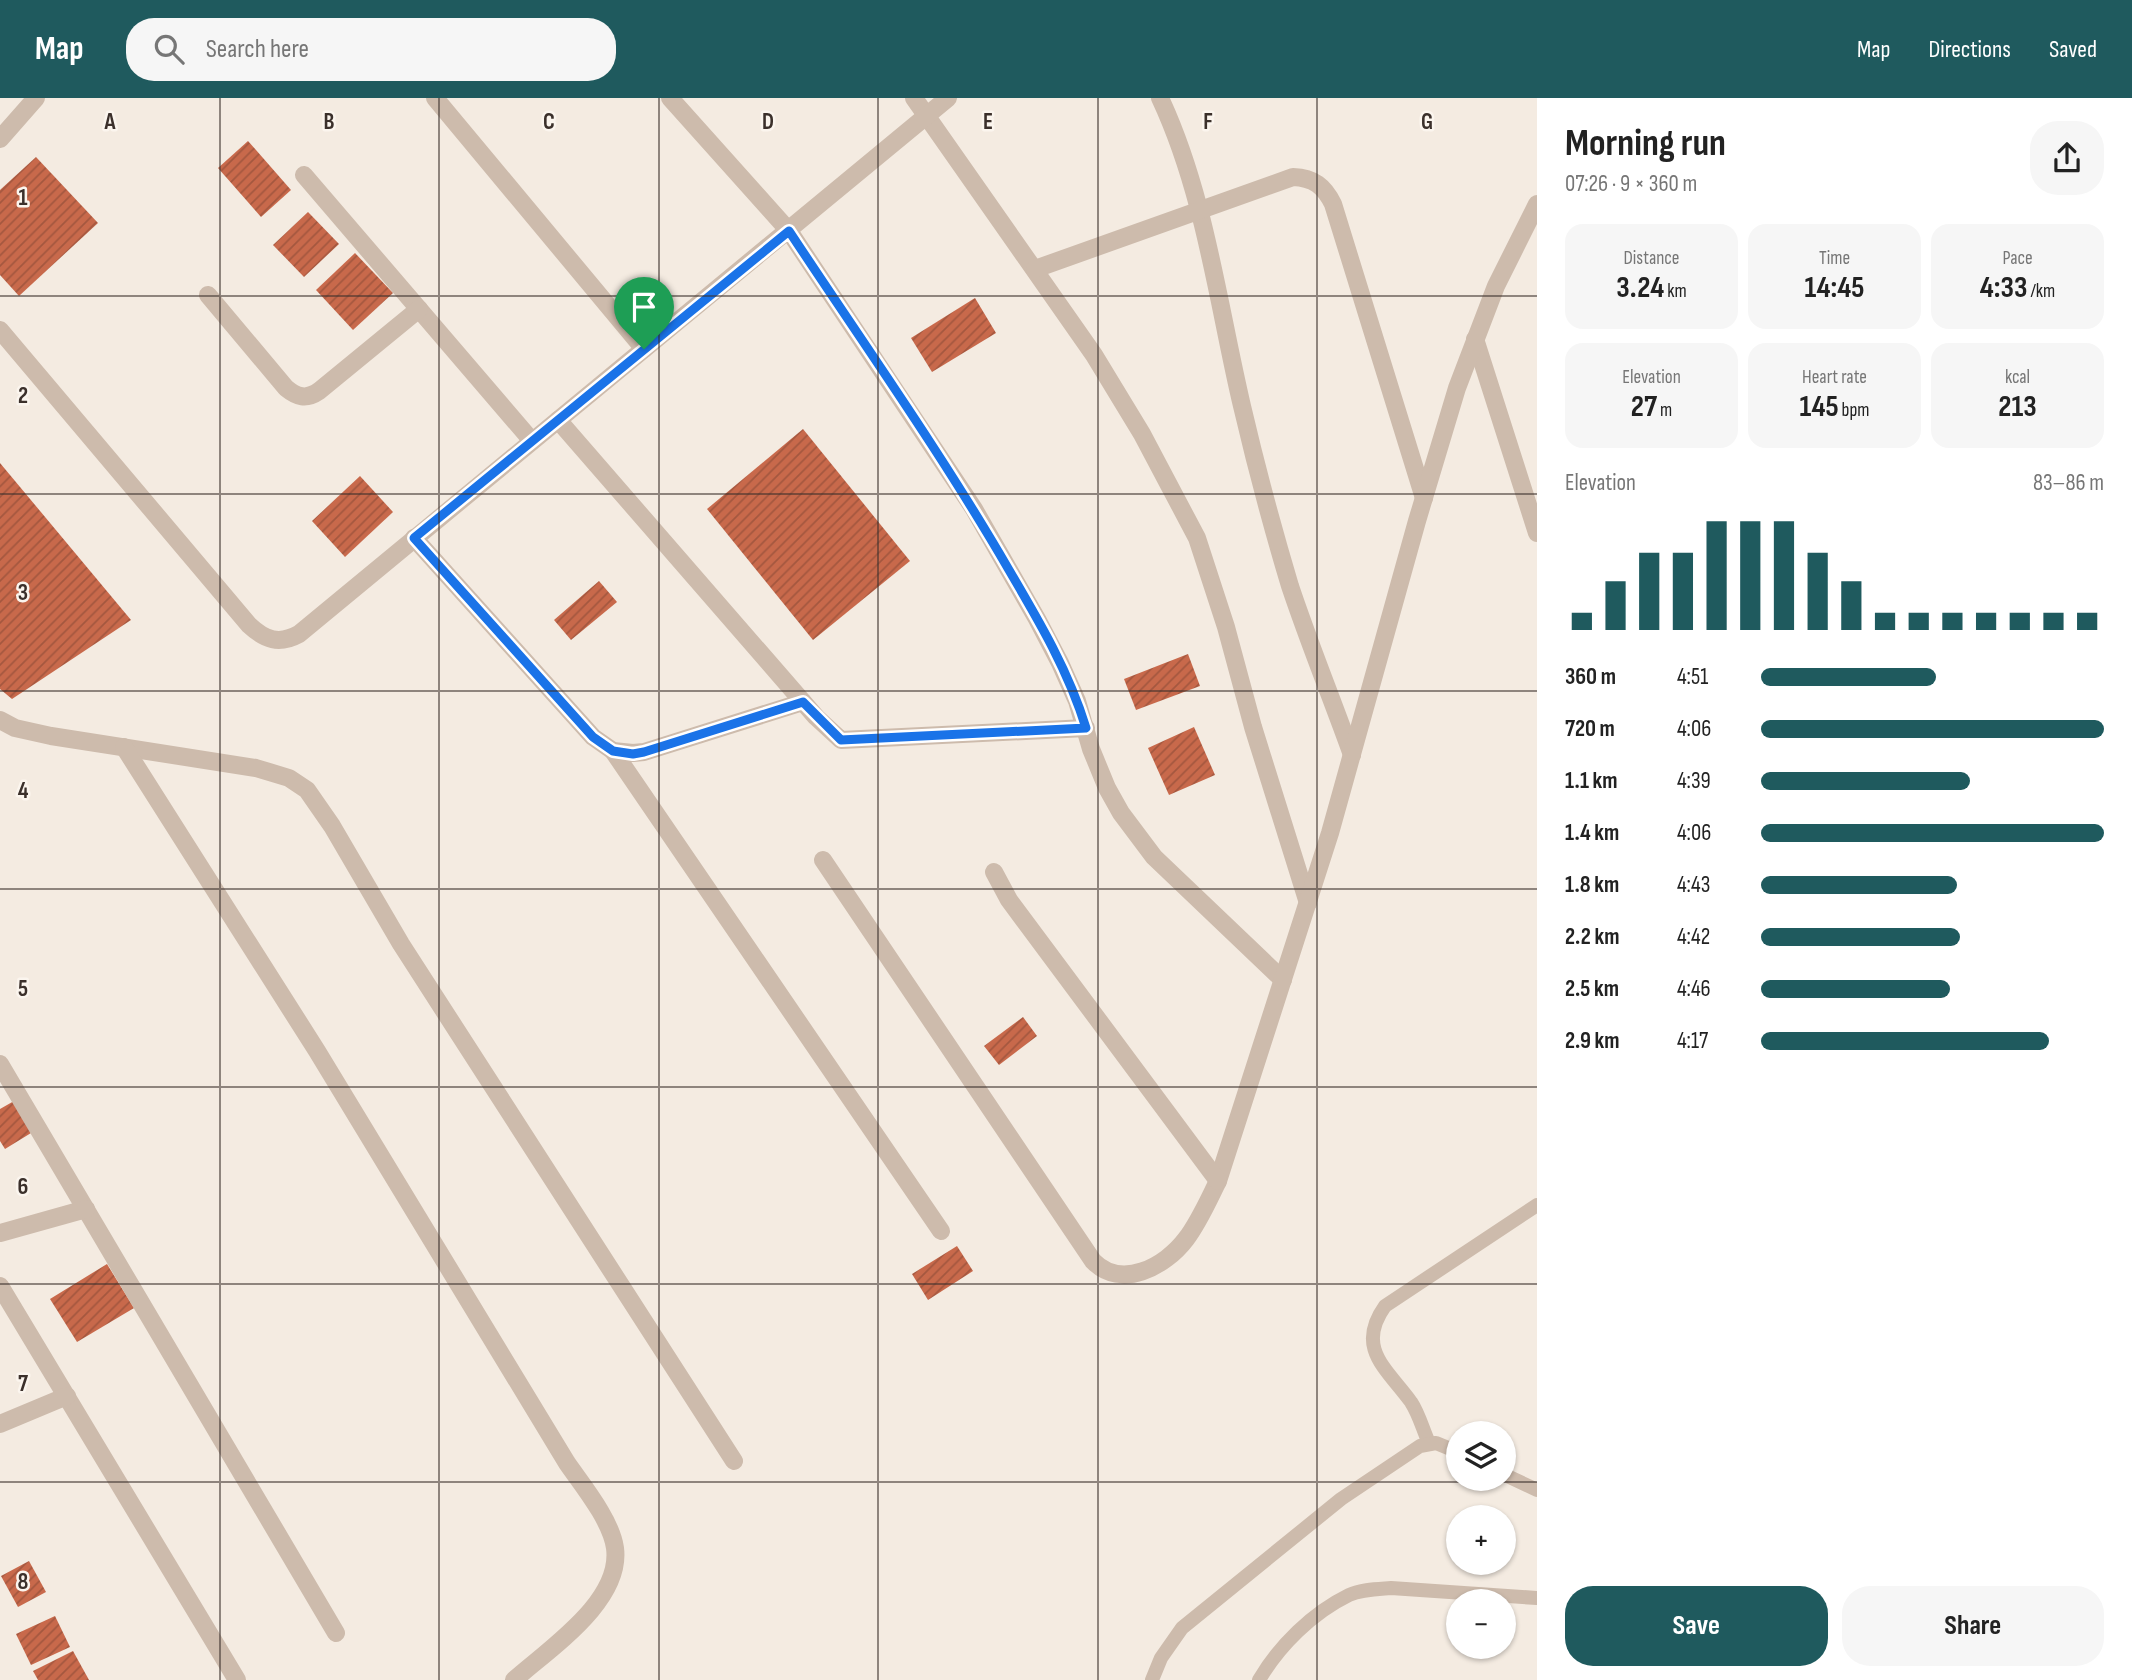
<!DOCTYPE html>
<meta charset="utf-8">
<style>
:root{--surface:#fff;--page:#f6f6f6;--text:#222;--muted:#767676;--accent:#1f5a5e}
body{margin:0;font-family:"Sofia Sans Condensed",sans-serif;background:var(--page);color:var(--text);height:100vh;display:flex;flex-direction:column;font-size:26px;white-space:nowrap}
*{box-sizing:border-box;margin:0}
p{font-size:23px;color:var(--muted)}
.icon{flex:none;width:38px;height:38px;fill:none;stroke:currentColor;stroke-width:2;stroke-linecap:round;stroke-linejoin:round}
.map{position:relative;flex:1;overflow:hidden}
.sheet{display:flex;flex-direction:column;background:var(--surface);width:595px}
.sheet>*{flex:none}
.buttons{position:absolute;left:1446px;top:1323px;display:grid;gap:14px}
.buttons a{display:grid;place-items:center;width:70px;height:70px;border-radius:50%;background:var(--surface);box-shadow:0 2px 5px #0004;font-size:35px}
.pin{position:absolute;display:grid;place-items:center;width:60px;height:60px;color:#fff;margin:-72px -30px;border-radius:50% 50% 50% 0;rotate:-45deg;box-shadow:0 0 7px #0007}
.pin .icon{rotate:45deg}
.round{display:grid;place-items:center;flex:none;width:74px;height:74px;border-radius:28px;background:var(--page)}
.headline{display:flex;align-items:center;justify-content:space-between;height:119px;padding:0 28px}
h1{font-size:38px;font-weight:700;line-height:52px}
.figures{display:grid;grid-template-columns:repeat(3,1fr);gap:10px;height:119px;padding:7px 28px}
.figures div{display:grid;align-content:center;border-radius:18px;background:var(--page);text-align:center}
.figures b{font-size:30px;font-weight:700}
.figures small{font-size:19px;font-weight:400}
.figures p{font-size:19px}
.chart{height:196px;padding:14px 28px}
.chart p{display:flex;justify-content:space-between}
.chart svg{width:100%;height:126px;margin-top:7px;stroke:var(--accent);stroke-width:6}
.action{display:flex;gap:14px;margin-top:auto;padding:14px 28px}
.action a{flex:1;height:80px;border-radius:28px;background:var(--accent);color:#fff;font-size:28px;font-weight:700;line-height:80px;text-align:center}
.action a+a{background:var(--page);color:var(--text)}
ul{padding:0 28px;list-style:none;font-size:23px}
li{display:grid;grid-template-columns:112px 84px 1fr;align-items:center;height:52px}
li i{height:18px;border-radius:9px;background:var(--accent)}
header{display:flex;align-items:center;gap:42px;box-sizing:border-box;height:98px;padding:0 35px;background:var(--accent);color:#fff}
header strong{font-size:33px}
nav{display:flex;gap:38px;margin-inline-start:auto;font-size:24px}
.search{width:490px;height:63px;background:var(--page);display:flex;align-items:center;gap:18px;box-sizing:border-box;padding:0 24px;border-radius:28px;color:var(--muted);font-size:26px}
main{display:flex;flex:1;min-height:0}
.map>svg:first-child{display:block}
.building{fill:url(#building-hatch)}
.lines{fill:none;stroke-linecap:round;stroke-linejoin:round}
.service{stroke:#cdbbac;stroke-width:14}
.minor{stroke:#cdbbac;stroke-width:18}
.tertiary{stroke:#cdbbac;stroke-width:18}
.route-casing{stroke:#fff;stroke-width:14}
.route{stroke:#1a73e8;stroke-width:9}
.grid{fill:none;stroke:#3b302b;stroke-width:2;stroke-opacity:0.55}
.grid-label{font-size:23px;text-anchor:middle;font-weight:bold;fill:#3b302b;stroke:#fbf5ee;stroke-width:5;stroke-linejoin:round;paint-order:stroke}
</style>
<header>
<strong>Map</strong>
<div class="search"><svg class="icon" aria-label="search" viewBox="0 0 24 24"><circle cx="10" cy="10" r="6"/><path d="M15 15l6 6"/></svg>Search here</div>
<nav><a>Map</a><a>Directions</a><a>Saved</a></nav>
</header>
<main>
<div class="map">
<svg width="1537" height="1582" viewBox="0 0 1537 1582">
<defs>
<pattern id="building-hatch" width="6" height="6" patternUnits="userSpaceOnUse" patternTransform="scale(1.75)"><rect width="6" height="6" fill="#c8694b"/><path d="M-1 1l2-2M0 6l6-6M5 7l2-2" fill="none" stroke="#a4573f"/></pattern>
</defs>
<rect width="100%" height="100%" fill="#f4ebe1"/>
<g class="building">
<path d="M248 43 291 92 261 119 218 70Z"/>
<path d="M36 59 98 125 19 198 0 177V92Z"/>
<path d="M308 114 339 146 304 179 273 147Z"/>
<path d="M355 155 393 195 353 232 316 192Z"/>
<path d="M975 200 996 235 932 274 911 240Z"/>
<path d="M803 331 910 463 813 542 707 411Z"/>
<path d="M0 365 131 522 12 601 0 591Z"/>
<path d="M360 378 393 414 345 459 312 423Z"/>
<path d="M599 483 617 504 571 542 554 522Z"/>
<path d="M1188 556 1200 588 1136 612 1124 581Z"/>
<path d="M1194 629 1215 677 1169 697 1148 650Z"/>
<path d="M1023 919 1037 938 999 967 984 948Z"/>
<path d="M14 1003 31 1035 5 1051 0 1043V1011Z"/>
<path d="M957 1148 973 1173 928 1202 912 1176Z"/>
<path d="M107 1166 134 1210 77 1244 50 1201Z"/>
<path d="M29 1463 46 1494 18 1509 1 1478Z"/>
<path d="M55 1518 70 1549 31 1567 16 1536Z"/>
<path d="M73 1553 89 1582H38L33 1573Z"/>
</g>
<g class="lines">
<g class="service">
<path d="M1429 1345C1423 1332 1419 1316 1411 1304 1387 1271 1355 1250 1385 1208L1537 1107"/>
<path d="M1503 1376 1537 1392"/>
<path d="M1152 1582 1161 1560 1182 1530 1341 1401 1420 1348 1436 1345 1458 1354"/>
<path d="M1259 1582C1279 1548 1312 1515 1349 1497 1362 1491 1377 1491 1391 1490L1537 1500"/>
</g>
<g class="minor">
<path d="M435 0 644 251"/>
<path d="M670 0 789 133 974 411 1037 521 1060 565 1077 603 1091 651 1107 690 1121 715 1154 759 1283 882"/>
<path d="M914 0 1094 257 1142 336 1197 440 1226 529 1253 629 1308 805"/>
<path d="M1160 0C1205 96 1218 206 1242 308 1256 368 1272 428 1290 488 1309 545 1332 601 1352 657"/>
<path d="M304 77 532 343"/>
<path d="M1035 171 1293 79C1314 80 1324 88 1333 106L1424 400"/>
<path d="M208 197 286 290C297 299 306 302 319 293L419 211"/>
<path d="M0 232 249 527C265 542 279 547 299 536L948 0"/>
<path d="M1475 241 1537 435"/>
<path d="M558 322 816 619 841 642 1086 630"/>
<path d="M414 440 593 639 613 653 633 655 644 654 803 604"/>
<path d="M0 622 15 630 51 638 256 670 289 680 307 692 332 728 401 846 734 1363"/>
<path d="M124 649 317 953 567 1365C583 1388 611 1422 615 1450 622 1503 550 1550 514 1582"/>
<path d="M613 653 941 1133"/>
<path d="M823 762 1093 1163C1121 1192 1165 1169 1186 1141 1199 1124 1208 1103 1218 1083L1330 735 1417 423 1457 290 1496 188 1537 106"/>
<path d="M994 774 1009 802 1218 1083"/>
<path d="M0 966 336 1535"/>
<path d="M0 1135 86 1111"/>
<path d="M0 1188 237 1582"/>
<path d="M0 1326 67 1298"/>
</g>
<path class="tertiary" d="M0 41 36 0"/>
</g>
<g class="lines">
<defs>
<path id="route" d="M789 133C863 245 942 356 1009 472 1039 523 1069 574 1086 630L841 642 803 604 644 654 633 656 613 653 593 639 414 440Z"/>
</defs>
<use href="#route" class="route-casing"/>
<use href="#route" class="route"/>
</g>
<path class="grid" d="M220 0V1582M439 0V1582M659 0V1582M878 0V1582M1098 0V1582M1317 0V1582M0 198H1537M0 396H1537M0 593H1537M0 791H1537M0 989H1537M0 1186H1537M0 1384H1537"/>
<g class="grid-label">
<text x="110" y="31">A</text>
<text x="329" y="31">B</text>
<text x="549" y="31">C</text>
<text x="768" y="31">D</text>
<text x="988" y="31">E</text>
<text x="1208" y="31">F</text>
<text x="1427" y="31">G</text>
<text x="23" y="107">1</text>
<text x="23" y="305">2</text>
<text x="23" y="502">3</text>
<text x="23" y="700">4</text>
<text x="23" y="898">5</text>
<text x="23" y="1096">6</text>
<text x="23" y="1293">7</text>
<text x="23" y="1491">8</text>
</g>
</svg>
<div class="buttons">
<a><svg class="icon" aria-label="layers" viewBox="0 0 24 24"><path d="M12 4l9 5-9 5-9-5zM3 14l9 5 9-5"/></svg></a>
<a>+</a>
<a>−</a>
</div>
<div class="pin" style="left:644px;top:251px;background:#1e9e55"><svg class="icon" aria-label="arrive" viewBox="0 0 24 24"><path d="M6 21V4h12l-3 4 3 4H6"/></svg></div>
</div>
<section class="sheet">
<div class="headline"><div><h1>Morning run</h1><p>07:26 · 9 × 360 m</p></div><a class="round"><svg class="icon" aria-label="share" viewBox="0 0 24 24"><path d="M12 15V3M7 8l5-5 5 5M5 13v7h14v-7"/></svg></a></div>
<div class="figures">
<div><p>Distance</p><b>3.24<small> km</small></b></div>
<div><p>Time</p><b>14:45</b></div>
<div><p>Pace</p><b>4:33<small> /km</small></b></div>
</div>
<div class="figures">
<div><p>Elevation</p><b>27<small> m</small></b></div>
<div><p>Heart rate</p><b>145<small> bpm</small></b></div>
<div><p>kcal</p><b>213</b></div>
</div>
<div class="chart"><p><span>Elevation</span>83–86 m</p>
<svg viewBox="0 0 160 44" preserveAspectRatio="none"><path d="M5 44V38M15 44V27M25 44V17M35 44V17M45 44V6M55 44V6M65 44V6M75 44V17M85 44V27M95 44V38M105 44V38M115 44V38M125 44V38M135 44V38M145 44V38M155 44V38"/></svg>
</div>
<ul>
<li><b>360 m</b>4:51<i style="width:51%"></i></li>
<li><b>720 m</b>4:06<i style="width:100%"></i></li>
<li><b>1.1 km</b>4:39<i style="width:61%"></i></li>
<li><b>1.4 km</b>4:06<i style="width:100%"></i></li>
<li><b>1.8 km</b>4:43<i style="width:57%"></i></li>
<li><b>2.2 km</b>4:42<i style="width:58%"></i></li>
<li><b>2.5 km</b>4:46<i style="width:55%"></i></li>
<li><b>2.9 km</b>4:17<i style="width:84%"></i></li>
</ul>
<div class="action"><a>Save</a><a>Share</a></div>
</section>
</main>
